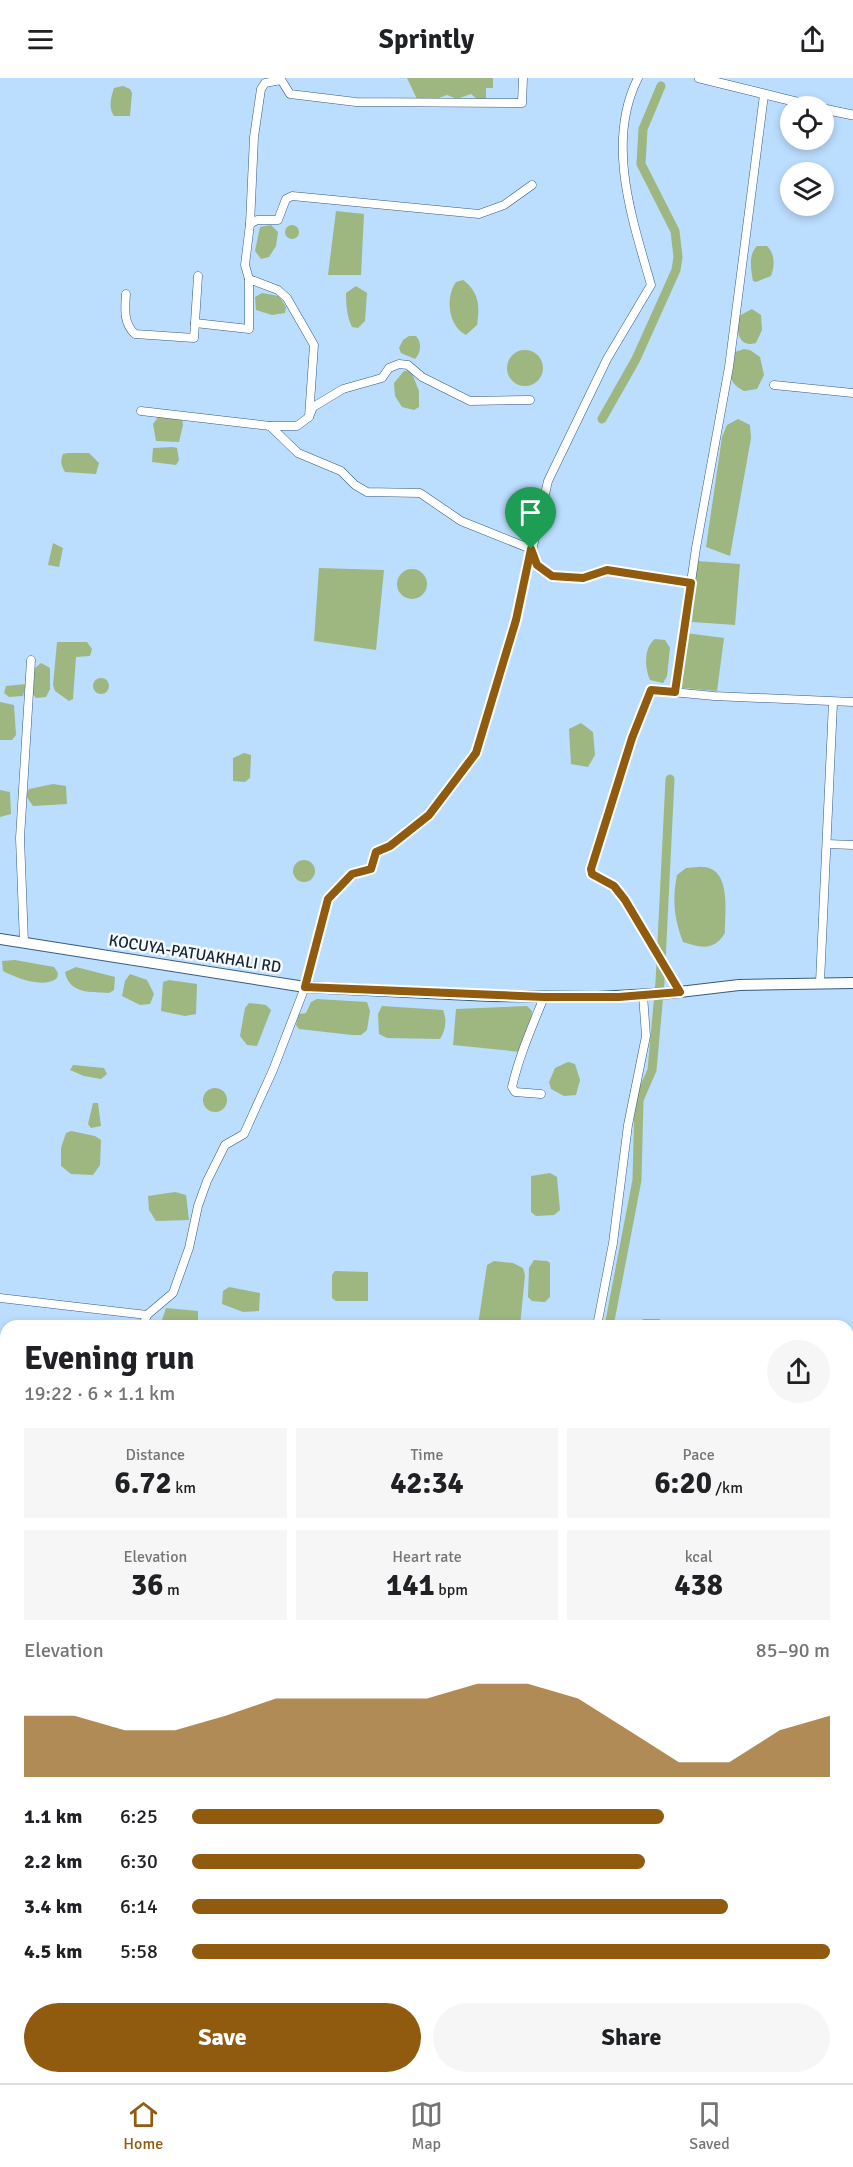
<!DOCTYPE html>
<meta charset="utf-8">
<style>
:root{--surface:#fff;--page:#f6f6f6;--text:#202124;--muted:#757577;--line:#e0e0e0;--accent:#905b0e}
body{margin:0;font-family:Signika,sans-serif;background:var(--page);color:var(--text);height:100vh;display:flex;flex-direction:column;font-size:22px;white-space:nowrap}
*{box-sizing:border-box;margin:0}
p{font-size:20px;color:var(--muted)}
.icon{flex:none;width:33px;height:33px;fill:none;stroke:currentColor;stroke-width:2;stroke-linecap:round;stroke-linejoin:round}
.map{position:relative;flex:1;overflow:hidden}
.panel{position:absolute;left:0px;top:1242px;width:854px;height:764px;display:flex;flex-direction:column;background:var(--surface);border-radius:18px 18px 0 0;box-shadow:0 3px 9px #0003}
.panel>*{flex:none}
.controls{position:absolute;left:780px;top:18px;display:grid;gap:12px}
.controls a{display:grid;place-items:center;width:54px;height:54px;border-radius:50%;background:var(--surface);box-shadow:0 3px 9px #0003;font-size:30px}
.pin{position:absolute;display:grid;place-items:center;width:51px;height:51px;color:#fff;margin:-62px -26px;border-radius:50% 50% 50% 0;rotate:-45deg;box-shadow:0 0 6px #0007}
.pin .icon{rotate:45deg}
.round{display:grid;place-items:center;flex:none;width:63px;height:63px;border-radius:32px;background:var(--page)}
.overview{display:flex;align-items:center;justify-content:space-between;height:102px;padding:0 24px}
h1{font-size:33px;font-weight:700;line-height:45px}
.metrics{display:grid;grid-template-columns:repeat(3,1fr);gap:9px;height:102px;padding:6px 24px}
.metrics div{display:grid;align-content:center;border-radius:0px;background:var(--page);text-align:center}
.metrics b{font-size:30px;font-weight:700}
.metrics small{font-size:16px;font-weight:400}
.metrics p{font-size:16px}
.chart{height:168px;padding:12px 24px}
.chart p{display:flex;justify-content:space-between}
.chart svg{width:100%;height:108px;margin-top:6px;fill:var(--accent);opacity:.7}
.primary-button{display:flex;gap:12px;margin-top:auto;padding:12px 24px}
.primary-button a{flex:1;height:69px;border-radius:36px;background:var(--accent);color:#fff;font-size:24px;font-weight:700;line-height:69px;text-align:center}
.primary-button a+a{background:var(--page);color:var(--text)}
ul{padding:0 24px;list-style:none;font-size:20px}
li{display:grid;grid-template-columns:96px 72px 1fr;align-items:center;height:45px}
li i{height:15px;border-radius:8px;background:var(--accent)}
header{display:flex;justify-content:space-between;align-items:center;height:78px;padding:0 24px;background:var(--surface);font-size:27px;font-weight:700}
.tab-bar{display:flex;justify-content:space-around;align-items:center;height:84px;border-top:2px solid var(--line);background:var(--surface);font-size:16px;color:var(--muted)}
.tab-bar a{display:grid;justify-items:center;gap:3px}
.tab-bar .on{color:var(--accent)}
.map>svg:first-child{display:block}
.water{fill:#9eb780}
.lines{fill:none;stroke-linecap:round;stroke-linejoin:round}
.canal{stroke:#9eb780;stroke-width:9}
.minor-casing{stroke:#365c81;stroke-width:9}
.tertiary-casing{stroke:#365c81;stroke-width:10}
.secondary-casing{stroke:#365c81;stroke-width:12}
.minor{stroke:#fff;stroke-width:8}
.tertiary{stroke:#fff;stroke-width:9}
.secondary{stroke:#fff;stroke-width:10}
.route-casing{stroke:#fff;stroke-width:12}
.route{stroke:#905b0e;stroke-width:8}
.labels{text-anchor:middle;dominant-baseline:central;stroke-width:5;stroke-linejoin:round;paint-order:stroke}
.street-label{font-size:16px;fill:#142433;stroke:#f6fafe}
</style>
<header><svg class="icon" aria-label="menu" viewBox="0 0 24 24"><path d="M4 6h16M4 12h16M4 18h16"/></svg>Sprintly<svg class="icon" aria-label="share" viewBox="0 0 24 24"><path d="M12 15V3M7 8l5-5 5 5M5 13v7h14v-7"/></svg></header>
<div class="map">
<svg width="853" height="2005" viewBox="0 0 853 2005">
<rect width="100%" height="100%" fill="#bbddfe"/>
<g class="water">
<path d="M407 0H493V10H486V21H477L471 16 457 21 447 17 436 21H417Z"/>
<path d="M123 8 130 11 132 15 130 38H114C108 30 111 19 114 10Z"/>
<path d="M336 133 364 136 361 197H328Z"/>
<circle cx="292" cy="154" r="7"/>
<path d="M271 147 278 154 276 168 269 179 261 181 255 173 260 149Z"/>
<path d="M757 168H767C775 176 775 187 771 198L756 204 753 203C751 191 748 177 757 168Z"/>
<path d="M463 202C479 214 480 228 477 247L466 257C448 248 445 219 456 204Z"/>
<path d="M356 208 367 215 365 243 358 250 352 249C347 239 346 227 346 215Z"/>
<path d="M262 215 279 218 286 229 285 235 272 237 256 232 255 219Z"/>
<path d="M752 231 761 237 762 252 756 265C738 270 737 253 737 239Z"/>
<path d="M409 258H416C422 264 421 275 415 281L401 275 399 270 403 262Z"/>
<path d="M744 271 750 272 760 279 764 297 757 311 744 313C724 302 731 294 735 274Z"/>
<circle cx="525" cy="290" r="18"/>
<path d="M404 293H411L419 313V329L414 332 402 329 395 318 394 305Z"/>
<path d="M159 338 182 341 183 347 179 364 156 363 153 346Z"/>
<path d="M738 341 750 347 751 360 730 478 706 469 722 359 727 347Z"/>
<path d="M173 369 177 370 179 382 176 387 152 384 153 370Z"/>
<path d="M68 375H89L99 385 96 396 65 394C61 387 60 384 63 376Z"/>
<path d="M53 465 63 470 59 489 48 487Z"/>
<path d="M697 483 740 486 735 547 692 544Z"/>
<path d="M319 490 384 492 376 572 314 563Z"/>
<circle cx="412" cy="506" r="15"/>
<path d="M686 555 724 560 717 613 682 610Z"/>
<path d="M655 561 665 562 670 570 667 598 663 605 650 602C645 591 643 570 655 561Z"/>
<path d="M57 564H87L92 571 90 578 76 579 73 621 69 623 55 613 53 607Z"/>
<path d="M41 585 50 590V611L46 619 36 620 33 616 35 590Z"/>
<circle cx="101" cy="608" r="8"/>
<path d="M26 606 23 618 9 619 4 615 6 608Z"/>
<path d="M0 624 14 627 16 657 12 662H0Z"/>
<path d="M581 645 593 654 595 677 588 689 571 686 569 651Z"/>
<path d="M244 675 251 677 250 700 245 704 233 703V680Z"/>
<path d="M53 706 66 708 67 726 33 728 26 718 29 711Z"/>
<path d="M0 712 10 714 11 736 0 739Z"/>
<circle cx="304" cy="793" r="11"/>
<path d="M698 789C732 786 725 832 725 855 714 873 701 870 683 864 674 841 672 821 677 797L686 790Z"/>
<path d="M15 882 54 889 58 895 57 900C44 911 16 900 3 893L2 883Z"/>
<path d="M76 889 115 899 114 912 109 915C91 914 69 916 65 894Z"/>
<path d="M130 896 147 902 154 916 150 926 140 927 122 918 125 903Z"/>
<path d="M169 902 197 906 196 936 185 938 161 933 163 904Z"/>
<path d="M317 921 367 924 370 933 367 952 361 957H352L299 951 296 947 299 936 306 935 311 924Z"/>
<path d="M249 925 266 927 271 932 257 968 247 967 240 958 245 930Z"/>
<path d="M382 928 443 932C447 942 446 951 440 961L387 960 379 956 378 936Z"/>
<path d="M527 928 532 933 531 948 521 974 453 967 456 931Z"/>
<path d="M568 984 575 986 580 1002 576 1017 564 1018 551 1011 549 1004 555 990Z"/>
<path d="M73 987 104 990 107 996 101 1001 84 998 70 992Z"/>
<circle cx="215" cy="1022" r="12"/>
<path d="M93 1025H98L101 1048 91 1050 88 1046Z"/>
<path d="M71 1053 95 1058 101 1062 100 1087 93 1097 71 1096 61 1088V1070L66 1055Z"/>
<path d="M550 1095 557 1099 560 1132 554 1137 536 1138 531 1134V1098Z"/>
<path d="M175 1114 186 1117 189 1142 156 1143 149 1132 148 1118Z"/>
<path d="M534 1182 547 1183 550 1185V1219L545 1224 532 1223 528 1219 529 1190Z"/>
<path d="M494 1183 513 1185 523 1190 525 1197 520 1248 478 1247 487 1187Z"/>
<path d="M335 1193 368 1194V1223H336L332 1220V1197Z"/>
<path d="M229 1209 260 1215 259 1233 243 1234 222 1226 223 1213Z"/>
<path d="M166 1230 198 1233V1248H163L162 1242Z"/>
<path d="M643 1241H660L661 1248H639Z"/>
<path d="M219 2000H284L276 2005H217Z"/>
</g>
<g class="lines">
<g class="canal">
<path d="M602 341 636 281 676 192 678 179 675 153 641 86 643 51 661 8"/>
<path d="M609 1248 637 1102 639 1022 652 992 660 904 670 701"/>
</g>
<defs>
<g id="minor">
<path d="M280 0 290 16 356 24 522 25 523 0"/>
<path d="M250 146 254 59 261 11 265 5 281 2"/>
<path d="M126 216C125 230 123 245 135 256L194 260 198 198"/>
<path d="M195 245 249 251V201"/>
<path d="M774 307 853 315"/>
<path d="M141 333 270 348 298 375 341 393 355 407 367 414 420 415 461 443 531 471 537 487 552 498 583 500 607 492 691 505"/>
<path d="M309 339 314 267 287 220 278 212 249 201 245 187 250 146 257 142H278L286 121 292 118 479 136 504 127 532 107"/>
<path d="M270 348H297L309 339 313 329 343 311 382 300 389 290 399 286 408 287 422 299 470 323 530 322"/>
<path d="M675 614 696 470 729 289 764 17"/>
<path d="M827 766 853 767"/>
<path d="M24 865 20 760 31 582"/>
<path d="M820 904 833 625"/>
<path d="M680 913 625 822 614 808 592 797 591 791 632 660 651 612 714 618 853 624"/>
<path d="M541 1016 515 1014 512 1009C519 978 532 949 544 919"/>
<path d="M0 1220 147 1237 143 1248"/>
<path d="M147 1237 173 1215 189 1170 198 1128 207 1103 225 1067 244 1056 273 992 305 909 328 821 352 797 371 791 376 774 390 768 429 737 476 675 516 542 548 403 607 281 651 207C633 143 605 65 638 0"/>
<path d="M597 1248 613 1165 628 1047 646 958 643 917"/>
<path d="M848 1607 853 1602"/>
<path d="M0 1798 6 1800"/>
<path d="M288 2005 298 2000"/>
</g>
<g id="tertiary">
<path d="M699 0 813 28"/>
<path d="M824 31 853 37"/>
</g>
<path id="secondary" d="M0 861 305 909 490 918 597 919 671 915 739 907 853 905"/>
</defs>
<use href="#minor" class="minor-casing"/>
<use href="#tertiary" class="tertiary-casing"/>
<use href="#secondary" class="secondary-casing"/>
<use href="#minor" class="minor"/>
<use href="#tertiary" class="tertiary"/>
<use href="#secondary" class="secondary"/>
</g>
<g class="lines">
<defs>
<path id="route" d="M531 471 537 487 552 498 583 500 607 492 691 505 675 614 651 612 632 660 591 791 592 796 614 808 625 822 680 914 619 919H544L305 909 328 821 352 796 371 791 376 774 390 768 429 737 476 675 516 542Z"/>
</defs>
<use href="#route" class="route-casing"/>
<use href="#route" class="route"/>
</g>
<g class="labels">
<g class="street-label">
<text transform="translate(195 876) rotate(9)">KOCUYA-PATUAKHALI RD</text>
</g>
</g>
</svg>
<div class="controls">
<a><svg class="icon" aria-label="locate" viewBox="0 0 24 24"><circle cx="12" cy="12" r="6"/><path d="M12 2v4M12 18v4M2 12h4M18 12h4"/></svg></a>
<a><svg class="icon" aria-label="layers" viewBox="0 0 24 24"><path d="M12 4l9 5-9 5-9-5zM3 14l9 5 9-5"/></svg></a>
</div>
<div class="pin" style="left:531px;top:471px;background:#1e9e55"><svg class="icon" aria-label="arrive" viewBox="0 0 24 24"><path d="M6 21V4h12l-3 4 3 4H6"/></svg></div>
<section class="panel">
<div class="overview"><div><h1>Evening run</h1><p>19:22 · 6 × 1.1 km</p></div><a class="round"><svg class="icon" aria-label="share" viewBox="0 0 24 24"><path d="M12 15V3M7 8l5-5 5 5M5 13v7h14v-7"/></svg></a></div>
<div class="metrics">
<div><p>Distance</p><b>6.72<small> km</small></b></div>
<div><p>Time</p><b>42:34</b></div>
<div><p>Pace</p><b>6:20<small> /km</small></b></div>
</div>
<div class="metrics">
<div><p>Elevation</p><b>36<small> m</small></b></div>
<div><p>Heart rate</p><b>141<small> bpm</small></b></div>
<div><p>kcal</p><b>438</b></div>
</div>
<div class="chart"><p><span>Elevation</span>85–90 m</p>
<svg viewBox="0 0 160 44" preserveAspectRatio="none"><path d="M0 44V19L10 19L20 25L30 25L40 19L50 12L60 12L70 12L80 12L90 6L100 6L110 12L120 25L130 38L140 38L150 25L160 19V44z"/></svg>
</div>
<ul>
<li><b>1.1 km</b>6:25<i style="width:74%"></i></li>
<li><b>2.2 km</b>6:30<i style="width:71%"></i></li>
<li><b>3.4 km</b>6:14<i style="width:84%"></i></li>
<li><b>4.5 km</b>5:58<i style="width:100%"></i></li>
</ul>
<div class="primary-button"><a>Save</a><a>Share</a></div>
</section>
</div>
<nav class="tab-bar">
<a class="on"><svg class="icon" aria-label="home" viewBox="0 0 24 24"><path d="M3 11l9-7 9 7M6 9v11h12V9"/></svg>Home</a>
<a><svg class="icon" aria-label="map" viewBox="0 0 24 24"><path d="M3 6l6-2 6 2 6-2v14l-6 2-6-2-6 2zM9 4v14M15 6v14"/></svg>Map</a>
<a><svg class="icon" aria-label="saved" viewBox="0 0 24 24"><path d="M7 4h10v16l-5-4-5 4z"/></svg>Saved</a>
</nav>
